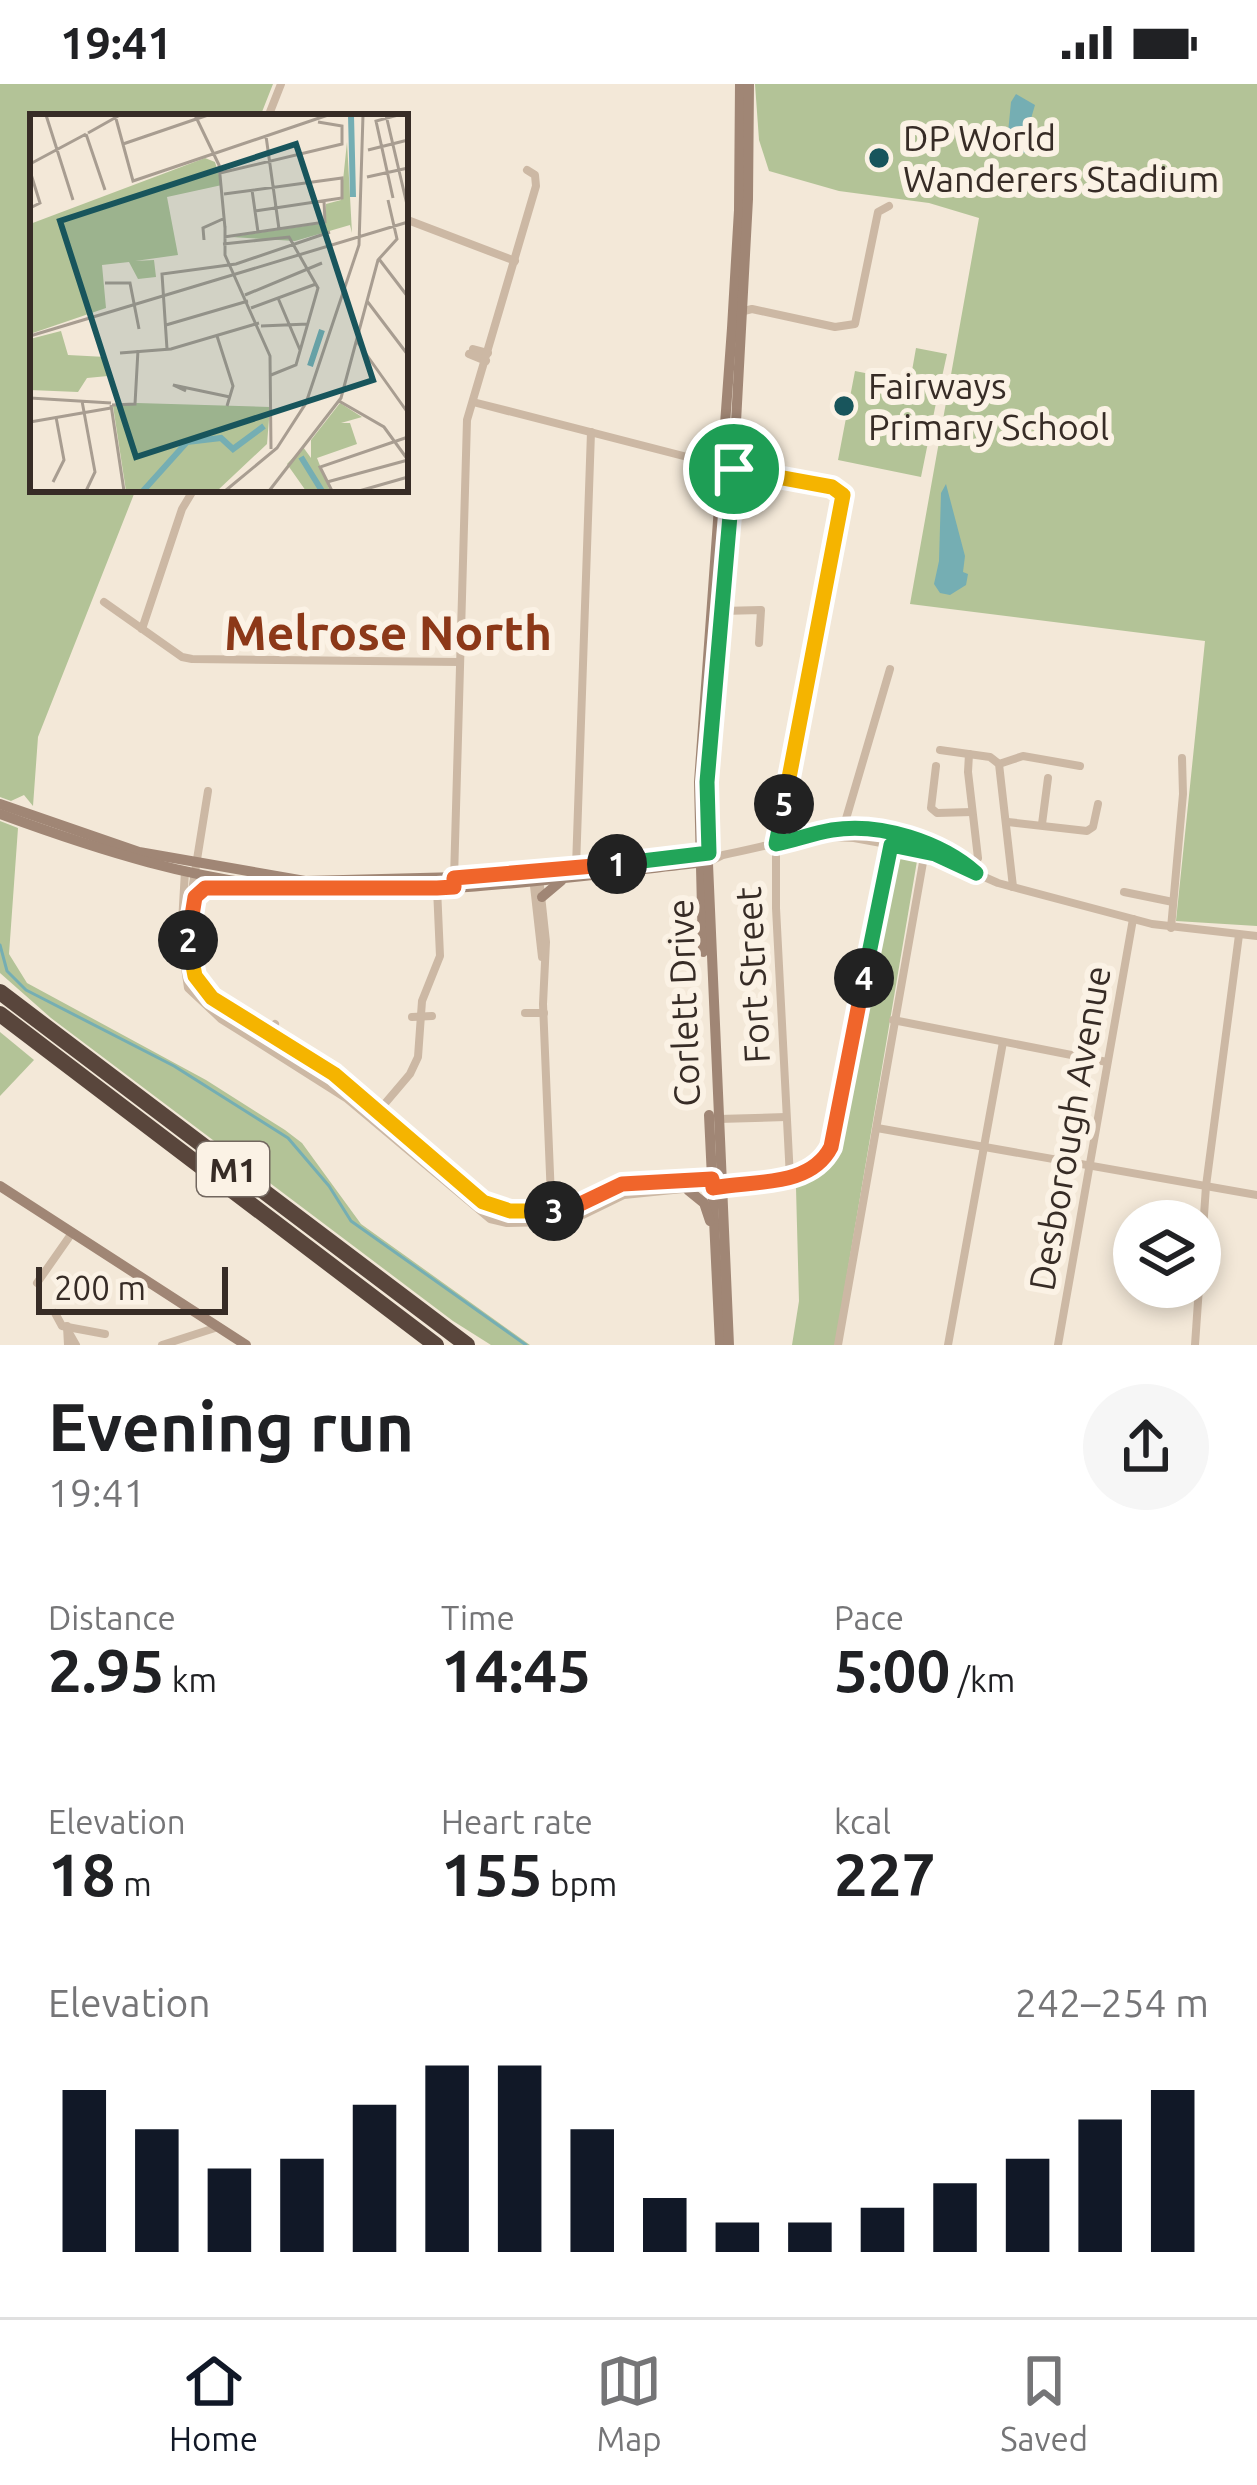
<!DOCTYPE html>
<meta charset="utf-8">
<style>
:root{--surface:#fff;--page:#f6f6f6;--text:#202124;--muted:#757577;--line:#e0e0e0;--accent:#111827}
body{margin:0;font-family:Ubuntu,sans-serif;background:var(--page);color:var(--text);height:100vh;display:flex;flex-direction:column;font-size:45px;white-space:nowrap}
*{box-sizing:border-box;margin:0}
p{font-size:39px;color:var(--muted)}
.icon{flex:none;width:66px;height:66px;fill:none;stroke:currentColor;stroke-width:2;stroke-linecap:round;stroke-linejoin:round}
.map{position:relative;height:1261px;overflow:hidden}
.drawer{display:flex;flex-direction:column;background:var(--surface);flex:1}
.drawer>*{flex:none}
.controls{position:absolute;left:1113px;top:1116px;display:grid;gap:24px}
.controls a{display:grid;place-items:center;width:108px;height:108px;border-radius:50%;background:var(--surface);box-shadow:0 6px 18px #0003;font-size:60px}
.scale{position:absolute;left:36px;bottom:30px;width:192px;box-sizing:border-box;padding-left:12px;border:6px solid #372c26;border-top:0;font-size:33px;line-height:42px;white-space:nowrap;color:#372c26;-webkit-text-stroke:9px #fbf2e5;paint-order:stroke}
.pin{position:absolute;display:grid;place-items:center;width:102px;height:102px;color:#fff;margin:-51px;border:6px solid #fff;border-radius:50%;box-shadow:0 3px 12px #0007}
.km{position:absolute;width:60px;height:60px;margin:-30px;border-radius:50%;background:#222;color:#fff;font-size:33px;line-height:60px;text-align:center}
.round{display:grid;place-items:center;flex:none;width:126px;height:126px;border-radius:63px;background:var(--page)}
.summary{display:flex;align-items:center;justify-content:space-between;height:204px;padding:0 48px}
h1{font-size:66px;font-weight:700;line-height:90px}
.stats{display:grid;grid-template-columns:repeat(3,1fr);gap:18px;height:204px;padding:12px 48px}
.stats div{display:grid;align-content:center}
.stats b{font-size:60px;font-weight:700}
.stats small{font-size:33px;font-weight:400}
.stats p{font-size:33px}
.chart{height:336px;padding:24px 48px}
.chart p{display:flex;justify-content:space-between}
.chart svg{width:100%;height:216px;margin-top:12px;stroke:var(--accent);stroke-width:6}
.status{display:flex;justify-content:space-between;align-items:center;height:84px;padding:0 60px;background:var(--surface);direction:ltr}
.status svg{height:33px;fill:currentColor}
.tab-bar{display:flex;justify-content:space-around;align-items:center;height:168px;border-top:3px solid var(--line);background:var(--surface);font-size:33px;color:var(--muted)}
.tab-bar a{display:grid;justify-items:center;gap:6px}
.tab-bar .active{color:var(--accent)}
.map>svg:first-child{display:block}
.green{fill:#b3c397}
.water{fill:#75aeb3}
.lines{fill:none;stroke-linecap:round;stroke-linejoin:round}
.stream{stroke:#75aeb3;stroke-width:3}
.street{stroke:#ccb8a4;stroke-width:8}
.secondary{stroke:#a08675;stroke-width:10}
.highway{stroke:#59463c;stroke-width:16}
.split-1-casing{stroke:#fff;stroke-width:24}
.split-2-casing{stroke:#fff;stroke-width:24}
.split-3-casing{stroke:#fff;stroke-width:24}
.split-4-casing{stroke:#fff;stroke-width:24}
.split-5-casing{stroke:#fff;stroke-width:24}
.split-6-casing{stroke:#fff;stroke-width:24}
.split-1{stroke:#22a559;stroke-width:15}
.split-2{stroke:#f0652b;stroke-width:15}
.split-3{stroke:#f5b400;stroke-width:15}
.split-4{stroke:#f0652b;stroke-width:15}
.split-5{stroke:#22a559;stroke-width:15}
.split-6{stroke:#f5b400;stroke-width:15}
.poi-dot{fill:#18555c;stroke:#fbf2e5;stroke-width:4.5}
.labels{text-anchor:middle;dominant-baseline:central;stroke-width:12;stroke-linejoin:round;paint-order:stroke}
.shield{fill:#fbf2e5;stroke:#72675f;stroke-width:3}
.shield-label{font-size:33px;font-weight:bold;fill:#372c26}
.poi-label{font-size:36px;fill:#372c26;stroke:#fbf2e5;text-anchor:start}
.street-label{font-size:36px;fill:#372c26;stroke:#fbf2e5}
.district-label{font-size:48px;font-weight:bold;fill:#8c3818;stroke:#fbf2e5}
.inset-river{fill:none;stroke:#75aeb3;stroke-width:6}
.inset-road{fill:none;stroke:#a89d91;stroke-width:3}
.view{fill:#18555c;fill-opacity:0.15;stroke:#18555c;stroke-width:6}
.inset-edge{fill:none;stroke:#372c26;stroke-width:6}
</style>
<div class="status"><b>19:41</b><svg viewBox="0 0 49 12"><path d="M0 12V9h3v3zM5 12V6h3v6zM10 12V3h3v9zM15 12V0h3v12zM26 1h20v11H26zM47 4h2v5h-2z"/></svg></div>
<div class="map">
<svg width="1257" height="1261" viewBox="0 0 1257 1261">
<rect width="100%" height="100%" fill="#f3e8d8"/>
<g class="green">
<path d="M0 0H273L260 33H33V405H136L38 653 33 722 24 711 11 717 0 713Z"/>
<path d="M755 0H1257V842L1176 837 1205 557 910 520 979 134 929 119 839 107 769 87 759 56Z"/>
<path d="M916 264 947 270 940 302 919 299 939 304 921 393 838 376 855 287 910 298Z"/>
<path d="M0 737 18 744 9 870 27 899 206 996 285 1046 302 1059 361 1140 530 1261H491L453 1237 51 934 0 889Z"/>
<path d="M898 769 914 772 917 777 835 1261H792L799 1217 796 1104 822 1088 838 1062 893 771Z"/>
<path d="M0 948 34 976 0 1012Z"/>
</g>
<g class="water">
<path d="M1016 10 1035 21 1030 38 1032 71 1013 66 1007 59 1011 18Z"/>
<path d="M946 400 965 472 963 488 968 490 966 501 950 511 940 509 934 500 939 477 941 409Z"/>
</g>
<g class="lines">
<path class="stream" d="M0 861 7 887 26 906 174 982 288 1054 329 1102 351 1137 526 1261"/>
<g class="street">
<path d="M268 33 281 0"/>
<path d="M405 135 515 177"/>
<path d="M740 228 752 225 835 243 855 240 878 128 889 122"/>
<path d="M473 265 488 269"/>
<path d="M469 270 486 277"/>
<path d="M473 318 734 385 832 403 843 411 776 760V824L790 1094"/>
<path d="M104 518 182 573 192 575 460 578"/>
<path d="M722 527 761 526 759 559"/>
<path d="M142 545 182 425 194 405"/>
<path d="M940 666 990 673 999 680 1013 803"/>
<path d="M969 670 968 688 978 774"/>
<path d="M999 680 1023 672 1080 682"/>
<path d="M936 682 931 724 937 729 972 728"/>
<path d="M1008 738 1087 747 1093 743 1098 720"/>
<path d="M1042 740 1048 694"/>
<path d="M843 745 890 585"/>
<path d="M811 752 854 754 925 767 998 799 1152 840 1257 852"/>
<path d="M709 778 723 771C808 754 886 722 966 780"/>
<path d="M576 783 591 348"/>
<path d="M185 787 181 856 188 904 221 935 346 1014 490 1135 507 1139 552 1138 583 1131 624 1111 790 1094 817 1083 833 1055 886 750"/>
<path d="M533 793 542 873"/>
<path d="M539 793 546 858 543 920 552 1138"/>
<path d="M454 795 467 336 536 102 535 91 527 86"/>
<path d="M1124 808 1173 818"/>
<path d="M190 819 208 707"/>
<path d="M1171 844 1183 710 1182 674"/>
<path d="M188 846 192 883 212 914 335 990 488 1121 510 1128 552 1127 572 1124 622 1100 717 1095"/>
<path d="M869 871 891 762"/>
<path d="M525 929H544"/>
<path d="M412 933 432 932"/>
<path d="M893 936 1107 978"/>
<path d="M261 958 275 940"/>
<path d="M376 1030 410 990 418 973 422 917 440 872 437 804"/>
<path d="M718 1035 786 1033"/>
<path d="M877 1044 1257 1111"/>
<path d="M1200 1190 1206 1102 1239 851"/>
<path d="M37 1199 72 1149"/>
<path d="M55 1229 62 1242 105 1250"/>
<path d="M67 1242 68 1261"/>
<path d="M68 1247 76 1261"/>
<path d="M162 1261 218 1243"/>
<path d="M838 1261 925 767"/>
<path d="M948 1261 1003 958"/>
<path d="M1058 1261 1133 835"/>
<path d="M1195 1261 1199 1203"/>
</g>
<g class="secondary">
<path d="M0 720 139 768 305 797 497 792 705 770"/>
<path d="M0 730C98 766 198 798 302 805 437 813 572 793 705 778"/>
<path d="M542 813 561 797"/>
<path d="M188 849 195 813 202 806 252 804"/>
<path d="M703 868 699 698 732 244 739 126 740 0"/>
<path d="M709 1031 720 1261"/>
<path d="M0 1102 246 1261"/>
<path d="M688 1106 704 1119 710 1137"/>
<path d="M729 1261 706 734 733 394 748 115 749 0"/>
</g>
<g class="highway">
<path d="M0 908 467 1261"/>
<path d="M0 930 436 1261"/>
</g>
</g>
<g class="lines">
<defs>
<path id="split-1" d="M617 780 709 769 707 698 734 385"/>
<path id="split-2" d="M188 856 195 813 205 804H437L454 803V794L617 780"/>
<path id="split-3" d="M188 856 195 892 212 914 334 990 483 1118 510 1127H554"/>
<path id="split-4" d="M554 1127 572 1124 622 1100 712 1095 713 1104C753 1096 810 1104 831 1063L864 894"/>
<path id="split-5" d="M784 720 776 760C795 756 814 749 832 746 880 738 941 758 976 789L935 770 891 761 864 894"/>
<path id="split-6" d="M734 385 832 403 843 411 784 720"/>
</defs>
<use href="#split-1" class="split-1-casing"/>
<use href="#split-2" class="split-2-casing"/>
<use href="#split-3" class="split-3-casing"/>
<use href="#split-4" class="split-4-casing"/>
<use href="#split-5" class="split-5-casing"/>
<use href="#split-6" class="split-6-casing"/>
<use href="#split-1" class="split-1"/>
<use href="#split-2" class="split-2"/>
<use href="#split-3" class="split-3"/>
<use href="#split-4" class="split-4"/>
<use href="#split-5" class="split-5"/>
<use href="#split-6" class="split-6"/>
</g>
<g class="poi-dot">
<circle cx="879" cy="74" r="12"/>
<circle cx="844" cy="322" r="12"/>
</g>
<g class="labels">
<rect class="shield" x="197" y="1058" width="72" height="54" rx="9"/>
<g class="shield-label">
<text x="233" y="1085">M1</text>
</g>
<g class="poi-label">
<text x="903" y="53">DP World<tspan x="903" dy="41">Wanderers Stadium</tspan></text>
<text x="868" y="301">Fairways<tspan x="868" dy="41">Primary School</tspan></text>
</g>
<g class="street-label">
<text transform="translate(752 891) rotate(-93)">Fort Street</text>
<text transform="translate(683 919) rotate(-92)">Corlett Drive</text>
<text transform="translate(1069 1044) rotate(-80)">Desborough Avenue</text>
</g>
<g class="district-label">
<text x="388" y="548">Melrose North</text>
</g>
</g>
<g transform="translate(30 30)">
<rect width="378" height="378" fill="#f3e8d8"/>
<path d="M317 28 322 119 320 111 265 127 201 123 295 109 296 90 311 86ZM175 44 185 48 192 71 137 83 148 141 105 147 124 146 126 163 108 165 99 148 72 151 76 194 0 220V110ZM31 217 38 241 76 243 78 262 57 264 48 278 0 276V225ZM107 289 240 293 237 330 187 377H96L83 292ZM310 289 332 303 311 309H320L327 330 287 344 300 377H276L257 350 273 333 281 344V326Z" fill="#b3c397"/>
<path class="inset-river" d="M321 1 323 83M280 252 292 216M271 343 292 377M113 377 157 328 191 324 203 335 234 312"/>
<path class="inset-road" d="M16 1 43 86M85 1 103 67 298 1M165 1 189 51 195 114M356 1 378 95M58 19 90 1M56 20 75 76M236 22 249 115M93 30 178 1M338 36 378 26M0 50 56 20M0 57 10 89 0 94M190 59 312 30V12L288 8M337 63 378 54M222 76 228 118M194 80 312 64V84L225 97M363 84 346 7 368 1M195 112V141L240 242 241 335M194 123 295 108 294 87M174 126 173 114 195 104M193 130 259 123 288 174 266 251 241 261M349 145 378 183M75 169H100L109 215M215 181 292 149M248 184 270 236M337 187 378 241M221 194 286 170M136 211 218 187M231 212 278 210M0 222 378 108M187 222 203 272 197 292M326 226 378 299M137 235 132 160 206 150 300 118M90 239 141 235 229 209M156 277 143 271 200 283M0 284 81 289M52 287 65 358 56 377M309 287 354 313 378 346M81 291 94 377M82 291 105 290 108 236M0 308 81 294M23 368 34 346 26 303M297 368 378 346M195 377 247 334 276 289 329 131 333 1M239 377 311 284 348 146 367 125 358 86M302 377 290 353 378 323M329 377 378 363"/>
<path class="view" d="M266 30 343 266 106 343 30 107Z"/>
<rect width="378" height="378" class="inset-edge"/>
</g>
</svg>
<div class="controls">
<a><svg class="icon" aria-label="layers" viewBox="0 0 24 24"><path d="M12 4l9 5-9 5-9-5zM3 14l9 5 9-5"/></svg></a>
</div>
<div class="scale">200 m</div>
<div class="pin" style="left:734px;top:385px;background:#1e9e55"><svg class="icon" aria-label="arrive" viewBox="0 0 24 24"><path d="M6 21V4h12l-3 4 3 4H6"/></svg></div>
<b class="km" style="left:617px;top:780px">1</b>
<b class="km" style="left:188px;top:856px">2</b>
<b class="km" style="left:554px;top:1127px">3</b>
<b class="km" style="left:864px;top:894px">4</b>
<b class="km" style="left:784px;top:720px">5</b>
</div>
<section class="drawer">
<div class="summary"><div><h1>Evening run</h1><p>19:41</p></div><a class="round"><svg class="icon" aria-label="share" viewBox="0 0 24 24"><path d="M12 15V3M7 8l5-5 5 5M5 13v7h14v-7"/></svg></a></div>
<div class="stats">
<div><p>Distance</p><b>2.95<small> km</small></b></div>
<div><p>Time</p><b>14:45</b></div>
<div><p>Pace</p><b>5:00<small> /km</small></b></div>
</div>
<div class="stats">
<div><p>Elevation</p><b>18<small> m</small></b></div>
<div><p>Heart rate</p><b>155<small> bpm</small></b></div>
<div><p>kcal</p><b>227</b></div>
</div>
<div class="chart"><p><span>Elevation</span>242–254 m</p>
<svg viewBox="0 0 160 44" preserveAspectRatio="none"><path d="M5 44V11M15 44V19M25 44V27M35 44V25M45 44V14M55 44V6M65 44V6M75 44V19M85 44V33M95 44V38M105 44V38M115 44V35M125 44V30M135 44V25M145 44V17M155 44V11"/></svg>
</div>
</section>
<nav class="tab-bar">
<a class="active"><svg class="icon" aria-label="home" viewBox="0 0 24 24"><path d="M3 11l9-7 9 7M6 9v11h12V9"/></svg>Home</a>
<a><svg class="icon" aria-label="map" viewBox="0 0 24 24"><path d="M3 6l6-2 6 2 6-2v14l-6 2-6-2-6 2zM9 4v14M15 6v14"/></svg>Map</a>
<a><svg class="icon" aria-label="saved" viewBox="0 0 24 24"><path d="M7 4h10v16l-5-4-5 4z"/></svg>Saved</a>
</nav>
